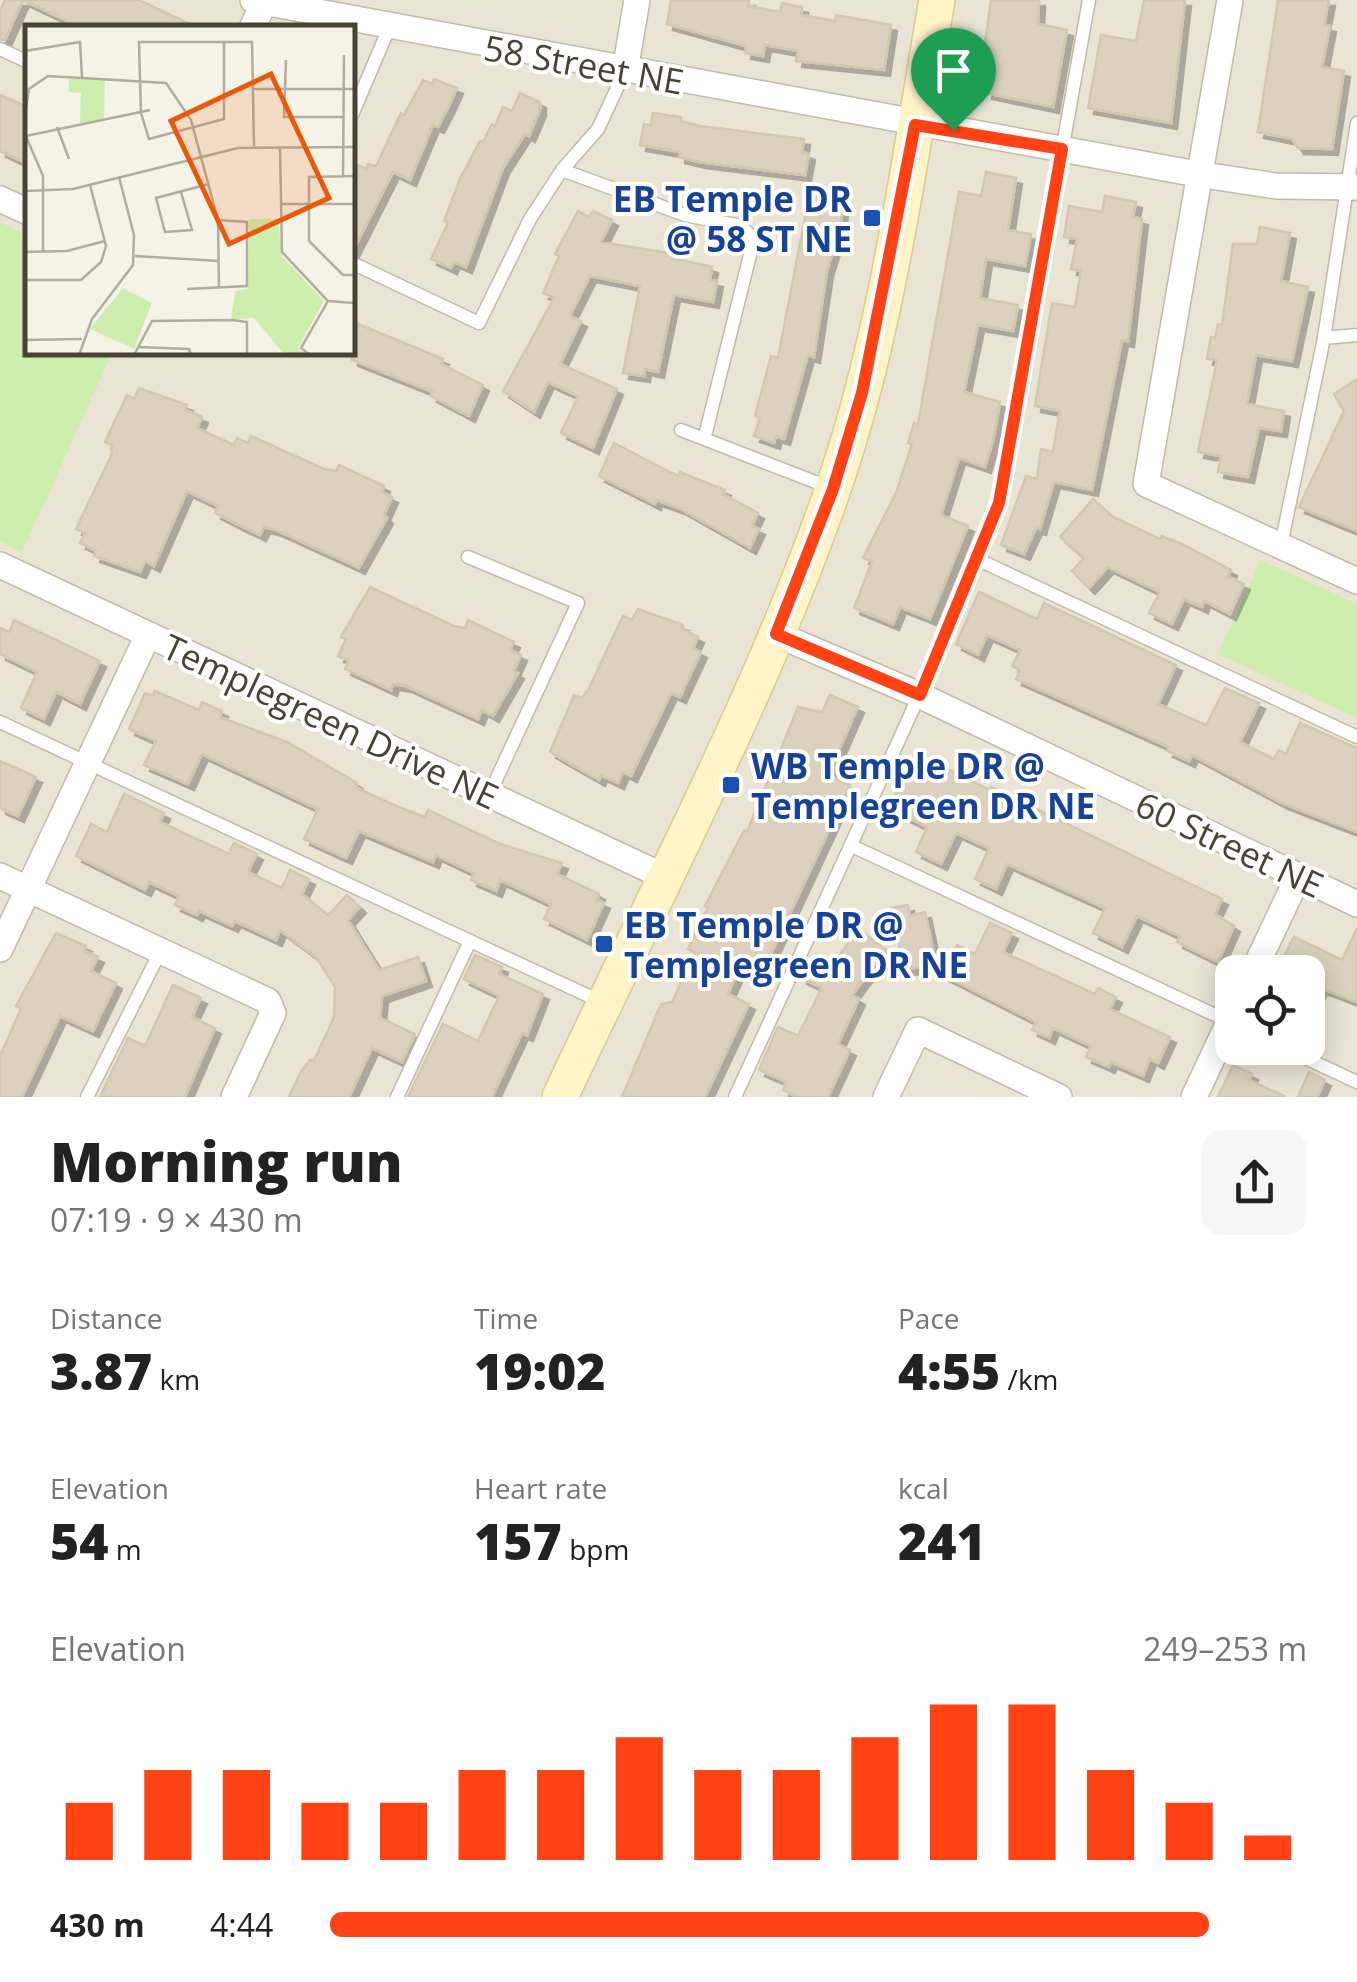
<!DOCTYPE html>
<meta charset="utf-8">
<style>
:root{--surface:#fff;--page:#f6f6f6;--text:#222;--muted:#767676;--accent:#ff4315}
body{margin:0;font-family:"Open Sans",sans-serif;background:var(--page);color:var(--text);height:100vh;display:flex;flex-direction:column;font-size:38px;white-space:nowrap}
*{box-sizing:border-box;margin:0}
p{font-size:32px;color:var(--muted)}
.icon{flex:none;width:55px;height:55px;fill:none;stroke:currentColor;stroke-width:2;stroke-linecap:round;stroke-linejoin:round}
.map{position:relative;height:1097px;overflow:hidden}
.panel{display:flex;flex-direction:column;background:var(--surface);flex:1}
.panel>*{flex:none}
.fabs{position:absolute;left:1215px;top:955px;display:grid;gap:20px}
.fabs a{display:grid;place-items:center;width:110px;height:110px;border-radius:20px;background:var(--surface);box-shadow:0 5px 25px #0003;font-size:50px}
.pin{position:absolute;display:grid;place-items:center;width:85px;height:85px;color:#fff;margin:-102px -42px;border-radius:50% 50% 50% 0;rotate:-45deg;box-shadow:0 0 10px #0007}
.pin .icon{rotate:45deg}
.round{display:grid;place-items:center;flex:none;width:105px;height:105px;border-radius:20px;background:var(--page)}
.head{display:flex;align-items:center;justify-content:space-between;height:170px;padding:0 50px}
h1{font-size:55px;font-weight:800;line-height:75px}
.stats{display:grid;grid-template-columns:repeat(3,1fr);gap:15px;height:170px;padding:10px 50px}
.stats div{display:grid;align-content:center}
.stats b{font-size:50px;font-weight:800}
.stats small{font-size:28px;font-weight:400}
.stats p{font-size:28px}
.chart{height:280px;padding:20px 50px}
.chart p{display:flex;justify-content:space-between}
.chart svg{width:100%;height:180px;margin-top:10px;stroke:var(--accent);stroke-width:6}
ul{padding:0 50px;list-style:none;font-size:32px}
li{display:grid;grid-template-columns:160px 120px 1fr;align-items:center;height:75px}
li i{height:25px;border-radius:12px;background:var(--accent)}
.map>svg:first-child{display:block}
.residential{fill:#eae4d5;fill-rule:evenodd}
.green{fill:#cdeeac}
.building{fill:#dbd1be;stroke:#d4c7ae;stroke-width:2.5;filter:url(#shadow)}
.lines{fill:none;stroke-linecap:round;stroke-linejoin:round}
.lane-casing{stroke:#c2baa9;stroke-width:15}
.street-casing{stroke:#c2baa9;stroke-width:28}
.secondary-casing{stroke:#d9ca92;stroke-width:38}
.lane{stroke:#fff;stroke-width:12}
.street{stroke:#fff;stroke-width:25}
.secondary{stroke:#fff4c8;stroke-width:35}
.route-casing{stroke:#fff;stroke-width:20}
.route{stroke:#ff4315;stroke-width:12}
.transit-dot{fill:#1a4fb4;stroke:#fff;stroke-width:4}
.labels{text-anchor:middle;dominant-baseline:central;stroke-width:8;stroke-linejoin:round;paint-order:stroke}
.street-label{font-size:35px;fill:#494335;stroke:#fff}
.transit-label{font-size:35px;font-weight:bold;fill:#164399;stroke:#fff;text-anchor:start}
.inset-road{fill:none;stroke:#b0aca0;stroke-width:2.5}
.view{fill:#e8590c;fill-opacity:0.15;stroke:#e8590c;stroke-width:5}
.inset-edge{fill:none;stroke:#494335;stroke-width:5}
</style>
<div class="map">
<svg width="1357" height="1097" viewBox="0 0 1357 1097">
<defs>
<filter id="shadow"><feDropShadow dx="6" dy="6" stdDeviation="0" flood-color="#0004"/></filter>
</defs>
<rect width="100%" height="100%" fill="#f5f2e7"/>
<path class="residential" d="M0 0H1357V1097H0ZM28 28H352V352H28ZM1232 972H1308V1048H1232Z"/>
<g class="green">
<path d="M0 222 27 236 28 352 112 353 22 552 0 541Z"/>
<path d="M1261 560 1357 604V718L1218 654Z"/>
</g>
<g class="building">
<path d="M5 0H139L198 28H82L23 0 5 40 0 39V11Z"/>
<path d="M671 0H749L748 6 780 12 782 3 802 7 801 15 835 21 836 15 891 25 884 70 796 61 798 51 765 45 763 56 745 53 746 46 667 24Z"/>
<path d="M991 0H1039L1038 24 1067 30 1053 107 986 93 990 74 981 72Z"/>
<path d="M1144 0H1185L1171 123 1088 108 1101 35 1136 41Z"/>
<path d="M1278 0H1329L1324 25 1330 26 1322 67 1344 71 1332 149 1298 148 1292 139 1258 132Z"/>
<path d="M434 79 457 88 448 108 438 127 433 125 410 180 393 172 352 253V176L358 165 366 169 368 164 376 166 401 113 404 115 423 80 432 84Z"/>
<path d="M520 93 540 102V110L529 136 525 134 503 168 466 267 454 262 451 268 431 259 448 223 444 221 460 179 480 141 483 142 492 124 495 126 503 107 512 111Z"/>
<path d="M0 95 28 107V164L0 151Z"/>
<path d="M653 113 681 117V121L700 126 804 139 802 152 809 154 805 175 699 162 679 157 680 152 640 145 644 124 651 125Z"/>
<path d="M986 172 1016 178 1008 230 1031 234 1025 266 986 259 980 298 1018 305 1013 331 978 325 964 392 1000 402 993 441 985 467 959 458 941 515 968 526 930 619 900 607 893 624 854 608 872 561 863 558 896 493 912 444 908 443 914 423 918 424 959 192 981 196Z"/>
<path d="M810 191 830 196 829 202 842 205 841 225 827 271 814 357 808 355 784 439 776 436 774 443 754 436 760 418 755 416 771 356 778 358Z"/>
<path d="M1105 196 1136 202 1133 217 1142 219 1128 341 1122 340 1092 490 1054 482 1040 529 1036 528 1024 554 1001 545 1026 476 1037 479 1041 449 1053 452 1060 411 1035 406 1052 303 1075 307 1081 271 1071 269 1077 239 1064 237 1069 206 1102 212Z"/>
<path d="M578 211 589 217 593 211 612 220 601 242 674 254 673 258 712 267 710 280 717 281 713 302 674 295 658 372 645 369 644 376 623 373 640 286 590 276 570 316 581 321 560 364 617 389 593 448 561 433 578 396 548 382 534 412 503 391 554 298 543 293 559 256 555 254Z"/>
<path d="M1260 227 1290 233 1281 281 1308 287 1292 361 1256 355 1247 404 1284 411 1281 431 1259 428 1248 477 1218 472 1221 456 1198 452 1217 360 1207 359 1211 337 1215 338 1218 324 1222 325 1233 244H1257Z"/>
<path d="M358 324 443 359 441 364 483 385 469 416 431 396 433 392 352 360V335Z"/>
<path d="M1357 379V531L1299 507 1344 411 1334 394Z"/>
<path d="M139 388 187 405 185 410 202 417 197 428 234 445 237 438 248 443 251 436 324 469 336 471 339 465 384 486 382 492 392 497 384 515 387 518 359 568 276 530 264 527 260 535 241 526 215 513 218 506 187 491 154 566 145 561 140 572 94 556 96 551 80 543 85 533 76 529 111 456 112 445 105 442 127 395 134 399Z"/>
<path d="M614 443 678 476 680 472 725 490 723 494 758 513 752 526 759 529 750 548 679 508 656 500 655 504 599 476Z"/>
<path d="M1093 499 1113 517 1160 539 1162 536 1182 544 1231 570 1228 577 1244 584 1230 614 1204 601 1202 607 1184 599 1172 624 1149 613 1160 592 1108 567 1089 588 1072 571 1084 558 1060 537Z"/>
<path d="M370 587 454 626 465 628 468 620 514 642 510 650 521 655 514 671 518 673 493 716 482 710 478 719 406 686 393 684 391 690 345 669 349 660 338 656 346 639 341 637Z"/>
<path d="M979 592 1037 619 1044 603 1176 665 1158 704 1206 725 1225 688 1259 703 1240 742 1274 759 1279 750 1286 754 1300 723 1357 748V832L1282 803 1192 755 1189 761 1167 751 1169 747 1016 679 1020 670 1012 666 1020 650 987 635 978 655 956 644Z"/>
<path d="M638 609 683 625 682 629 698 637 693 648 701 652 680 697 671 693 631 776 623 772 618 783 601 775 599 780 550 752 574 695 582 698 589 688 623 616 632 620Z"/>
<path d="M14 620 100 661 80 704 56 692 44 719 21 708 37 672 0 654V628L9 632Z"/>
<path d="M155 691 199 710 202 702 222 711 220 717 287 742 357 783 355 787 396 806 425 817 428 810 500 844 562 863 557 874 599 894 597 900 604 903 587 940 544 919 551 904 500 880 496 891 471 880 474 873 436 855 433 862 359 831 346 858 304 839 318 809 202 754 188 784 144 765 156 741 129 729 145 693 153 696Z"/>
<path d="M830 695 858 707 828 775 850 785 765 967 744 958 728 994 749 1004 705 1097H622L661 1004 672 1002 695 952 688 949 708 907 705 906 744 830 747 832 798 707 822 712Z"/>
<path d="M908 758 926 766 929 760 990 790 991 787 1222 899 1215 914 1234 926 1218 962 1177 942 1180 936 1137 916 1122 947 1093 933 1105 908 1007 864 996 889 975 879 989 848 956 833 941 864 916 852 927 827 890 809Z"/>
<path d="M0 761 36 777 18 816 0 808Z"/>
<path d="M124 794 164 813 160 822 229 854 234 843 257 854 248 872 282 888 290 870 309 879 302 894 328 915 347 895 360 907 348 920 379 970 418 957 426 981 382 996 380 1018 415 1034 402 1062 372 1048 349 1097H289L300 1073 310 1060 314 1061 334 1017 335 987 316 957 280 930 276 940 235 921 232 926 199 911 197 915 175 905 179 896 149 882 145 890 76 856 91 824 107 832Z"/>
<path d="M908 905 910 916 925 912 938 973 923 966 905 970 891 908Z"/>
<path d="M990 923 1012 933 1003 952 1095 994 1098 988 1116 997 1110 1009 1170 1037 1158 1063 1150 1059 1143 1076 1111 1062 1109 1067 1086 1057 1091 1046 1053 1028 1049 1038 1032 1030 1036 1022 943 975 957 945 975 954Z"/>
<path d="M1357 928V1002L1321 988 1308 1017V972H1276L1294 937 1342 960Z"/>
<path d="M859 929 886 950 852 995 859 999 838 1044 850 1050 828 1097H797L783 1090 786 1082 759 1070 778 1027 798 1036 822 988 801 978 809 961 829 969Z"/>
<path d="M56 933 86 946 84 951 98 957 91 971 116 983 93 1031 60 1016 22 1097H0V1056L21 1009 16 1006Z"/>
<path d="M475 955 502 967 499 974 543 994 527 1035 522 1033 492 1097H408L443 1024 478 1041 499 996 464 979Z"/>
<path d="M173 985 201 998 192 1017 215 1028 185 1097H100L128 1038 145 1046Z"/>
<path d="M1233 1065 1252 1074 1249 1080 1286 1097H1218Z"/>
<path d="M1309 1072 1325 1080 1317 1097H1298Z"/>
</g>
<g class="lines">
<defs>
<g id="lane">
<path d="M0 49 28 62"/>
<path d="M352 115 389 28"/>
<path d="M1357 123 1324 338 1357 335"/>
<path d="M562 170 685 215 741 226 754 239 705 436"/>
<path d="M352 263 479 323 530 219 562 170 598 129 625 71"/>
<path d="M681 430 831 488"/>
<path d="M1281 545 1324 338"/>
<path d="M468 557 578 603 489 795"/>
<path d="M979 560 1357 737"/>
<path d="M0 722 470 941 397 1097"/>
<path d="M852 846 1230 1022"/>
<path d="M470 941 604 1003"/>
<path d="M1284 1048 1357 1082"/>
<path d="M87 1097 160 952"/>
<path d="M735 1097 904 729 979 560 999 503 1089 0"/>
</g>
<g id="street">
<path d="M253 0 1197 174 1276 186 1357 187"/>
<path d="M1230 0 1146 484 1357 581"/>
<path d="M252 28 263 5"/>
<path d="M625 71 637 0"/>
<path d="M0 199 28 212"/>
<path d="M0 565 663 876"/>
<path d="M776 634 919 695 1357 904"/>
<path d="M0 876 268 1001 273 1013 234 1097"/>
<path d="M0 949 148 635"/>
<path d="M1253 972 1298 877"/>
<path d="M886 1097 918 1030 1059 1097"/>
<path d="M1194 1097 1232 1016"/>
</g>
<path id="secondary" d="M560 1097C652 900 762 694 833 489 887 334 909 161 937 0"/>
</defs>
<use href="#lane" class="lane-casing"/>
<use href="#street" class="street-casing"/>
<use href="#secondary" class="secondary-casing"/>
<use href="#lane" class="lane"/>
<use href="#street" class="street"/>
<use href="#secondary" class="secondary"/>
</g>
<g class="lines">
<defs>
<path id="route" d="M915 125 1062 149 999 503 920 695 776 634 833 489 862 393Z"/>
</defs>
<use href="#route" class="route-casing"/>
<use href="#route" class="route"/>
</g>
<g class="transit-dot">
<rect x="862" y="208" width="20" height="20" rx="5"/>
<rect x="721" y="775" width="20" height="20" rx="5"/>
<rect x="594" y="934" width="20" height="20" rx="5"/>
</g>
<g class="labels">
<g class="street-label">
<text transform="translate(584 64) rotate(10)">58 Street NE</text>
<text transform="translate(331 721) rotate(25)">Templegreen Drive NE</text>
<text transform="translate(1230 844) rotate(25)">60 Street NE</text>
</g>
<g class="transit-label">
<text x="852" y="198" text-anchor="end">EB Temple DR<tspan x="852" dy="40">@ 58 ST NE</tspan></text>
<text x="751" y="765">WB Temple DR @<tspan x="751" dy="40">Templegreen DR NE</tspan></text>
<text x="624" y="924">EB Temple DR @<tspan x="624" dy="40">Templegreen DR NE</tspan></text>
</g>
</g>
<g transform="translate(25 25)">
<rect width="330" height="330" fill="#f5f2e7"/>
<path d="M44 54H80L79 94 55 98 56 68 44 67ZM224 194H253L257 231 299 276 273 323 281 330H260L229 293 206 294 210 266 223 264ZM98 263 127 278 109 324 65 304Z" fill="#cdeeac"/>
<path class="inset-road" d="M199 17V94L124 114 116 88 114 17H227L229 122M0 26 55 17 57 52M261 35 259 92H319M228 64H330M0 90 4 64 23 51 141 58 166 95 193 195 194 264M32 102 44 134M0 109 18 151V227M1 111 125 85M255 122 257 227 303 276 330 278M318 151 319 30M330 151 284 152V216L318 250H330M0 166 48 164 213 123 330 122M156 167 167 205 140 207 131 173 184 159M255 179H330M0 227 42 226 80 216M110 231 194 236M0 255H56L76 237 81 221 65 160M162 264 222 261V197L193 195M0 315 57 314M113 322 164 324 166 330M54 330 67 294 108 240 109 210 94 152M109 330 127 296 208 295 222 297V330M285 330 276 323 303 276"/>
<path class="view" d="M246 49 304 173 204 219 146 96Z"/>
<rect width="330" height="330" class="inset-edge"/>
</g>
</svg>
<div class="fabs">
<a><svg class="icon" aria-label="locate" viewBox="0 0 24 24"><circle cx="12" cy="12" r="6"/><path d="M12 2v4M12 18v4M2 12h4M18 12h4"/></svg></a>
</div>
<div class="pin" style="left:953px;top:130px;background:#1e9e55"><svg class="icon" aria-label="arrive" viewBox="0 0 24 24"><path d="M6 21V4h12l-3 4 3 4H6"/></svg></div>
</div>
<section class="panel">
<div class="head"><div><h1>Morning run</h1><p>07:19 · 9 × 430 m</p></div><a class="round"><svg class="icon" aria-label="share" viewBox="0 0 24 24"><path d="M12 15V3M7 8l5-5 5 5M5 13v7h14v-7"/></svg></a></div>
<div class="stats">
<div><p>Distance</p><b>3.87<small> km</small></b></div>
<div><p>Time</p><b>19:02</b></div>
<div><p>Pace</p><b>4:55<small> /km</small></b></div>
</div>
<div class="stats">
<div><p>Elevation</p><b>54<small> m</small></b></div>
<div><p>Heart rate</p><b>157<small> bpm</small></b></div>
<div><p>kcal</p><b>241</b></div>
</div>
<div class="chart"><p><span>Elevation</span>249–253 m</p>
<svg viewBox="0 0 160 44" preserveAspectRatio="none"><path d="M5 44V30M15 44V22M25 44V22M35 44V30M45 44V30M55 44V22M65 44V22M75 44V14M85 44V22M95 44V22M105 44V14M115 44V6M125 44V6M135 44V22M145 44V30M155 44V38"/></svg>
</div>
<ul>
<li><b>430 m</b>4:44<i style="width:90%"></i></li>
</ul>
</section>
